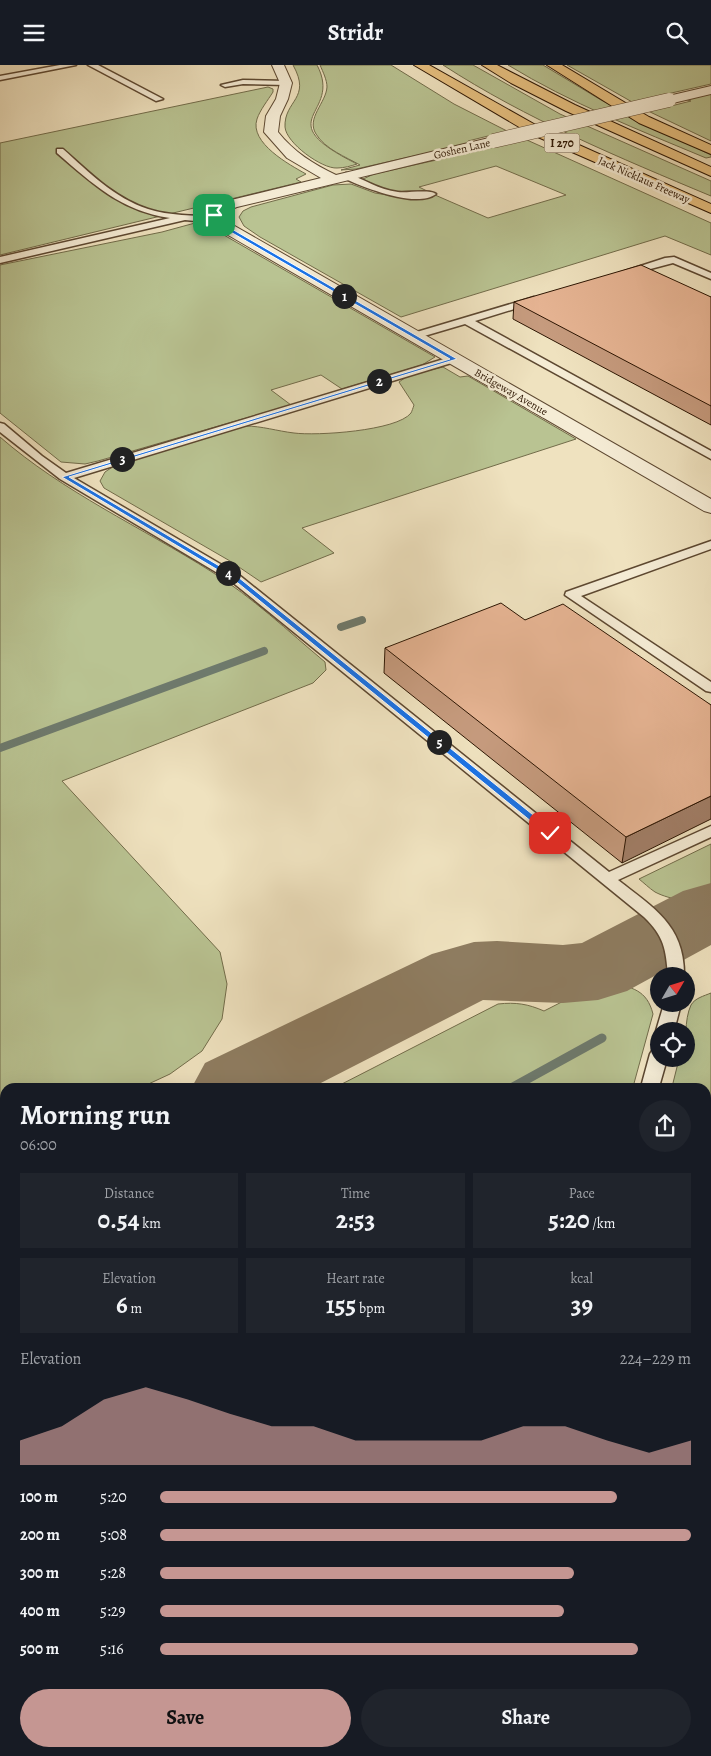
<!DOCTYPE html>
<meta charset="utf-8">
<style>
:root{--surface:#171b24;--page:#20242c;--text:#f1f3f6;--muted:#9ea1a6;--accent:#c59692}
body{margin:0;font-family:Alegreya,serif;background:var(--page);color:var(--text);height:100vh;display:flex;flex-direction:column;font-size:19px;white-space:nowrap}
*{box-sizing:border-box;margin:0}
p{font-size:16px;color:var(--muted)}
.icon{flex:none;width:28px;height:28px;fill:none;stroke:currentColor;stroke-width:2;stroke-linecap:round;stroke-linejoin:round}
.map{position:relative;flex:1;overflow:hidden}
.panel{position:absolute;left:0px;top:1018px;width:711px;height:674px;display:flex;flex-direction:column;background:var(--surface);border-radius:15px 15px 0 0;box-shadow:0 5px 20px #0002}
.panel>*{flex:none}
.needle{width:32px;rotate:51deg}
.buttons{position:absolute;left:650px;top:902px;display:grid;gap:10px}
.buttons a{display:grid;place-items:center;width:45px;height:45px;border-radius:50%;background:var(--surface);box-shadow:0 5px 20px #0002;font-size:25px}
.pin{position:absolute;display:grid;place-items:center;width:42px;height:42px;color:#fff;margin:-21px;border-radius:10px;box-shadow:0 2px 8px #0006}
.km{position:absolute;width:25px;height:25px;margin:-12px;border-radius:50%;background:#222;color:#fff;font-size:14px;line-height:25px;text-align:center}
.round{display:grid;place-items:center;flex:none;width:52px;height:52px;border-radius:26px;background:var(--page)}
.headline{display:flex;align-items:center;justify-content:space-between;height:85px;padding:0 20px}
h1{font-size:28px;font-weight:700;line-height:38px}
.stats{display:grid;grid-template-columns:repeat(3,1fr);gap:8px;height:85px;padding:5px 20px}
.stats div{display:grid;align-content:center;border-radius:0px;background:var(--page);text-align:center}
.stats b{font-size:25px;font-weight:700}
.stats small{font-size:14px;font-weight:400}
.stats p{font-size:14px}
.chart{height:140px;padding:10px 20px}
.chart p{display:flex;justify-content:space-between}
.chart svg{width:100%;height:90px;margin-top:5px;fill:var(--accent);opacity:.7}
.action{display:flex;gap:10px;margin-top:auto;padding:10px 20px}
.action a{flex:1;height:58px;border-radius:30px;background:var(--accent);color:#111;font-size:20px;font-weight:700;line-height:58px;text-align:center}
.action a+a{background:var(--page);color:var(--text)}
ul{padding:0 20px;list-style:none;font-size:16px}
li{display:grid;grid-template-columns:80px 60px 1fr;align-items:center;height:38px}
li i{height:12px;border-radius:6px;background:var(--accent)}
header{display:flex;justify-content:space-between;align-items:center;height:65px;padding:0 20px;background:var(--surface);font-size:22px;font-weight:700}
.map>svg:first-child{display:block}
.green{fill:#b9c392;stroke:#726c4a}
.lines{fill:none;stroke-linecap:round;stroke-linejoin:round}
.stream-far2{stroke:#6e7a6d;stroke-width:8}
.stream-far1{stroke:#6e7a6d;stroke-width:9}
.stream{stroke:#6e7a6d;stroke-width:12}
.taxiway{fill:#8e7c60;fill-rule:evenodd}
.service-casing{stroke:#5d4831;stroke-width:3}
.tertiary-casing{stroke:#5d4831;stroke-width:2}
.motorway-casing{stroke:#2c1502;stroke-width:2}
.service{fill:#f5ecd5;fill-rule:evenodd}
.tertiary{fill:#f5ecd5;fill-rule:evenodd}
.motorway{fill:#e8c180;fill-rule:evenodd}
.tertiary-bridge-casing{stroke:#5d4831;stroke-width:15;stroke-linecap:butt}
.tertiary-bridge{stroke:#f5ecd5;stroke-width:14}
.wall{fill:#c69b7e;stroke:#2c1502}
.shaded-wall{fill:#a17e67;stroke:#2c1502}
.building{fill:#e6b493;stroke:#2c1502}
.route{fill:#1a73e8;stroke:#fff}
.labels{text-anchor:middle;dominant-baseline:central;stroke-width:5;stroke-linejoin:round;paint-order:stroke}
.far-street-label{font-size:11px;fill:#2c1502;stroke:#f5ecd5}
.shield{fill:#f5ecd5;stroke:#685641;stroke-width:1}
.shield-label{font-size:12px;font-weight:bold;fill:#2c1502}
</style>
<header><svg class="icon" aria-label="menu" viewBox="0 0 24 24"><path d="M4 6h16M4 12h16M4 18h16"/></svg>Stridr<svg class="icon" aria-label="search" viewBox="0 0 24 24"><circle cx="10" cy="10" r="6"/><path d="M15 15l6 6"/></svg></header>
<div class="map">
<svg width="711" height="1691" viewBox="0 0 711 1691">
<rect width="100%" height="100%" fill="#efe2bf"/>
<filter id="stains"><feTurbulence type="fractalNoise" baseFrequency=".004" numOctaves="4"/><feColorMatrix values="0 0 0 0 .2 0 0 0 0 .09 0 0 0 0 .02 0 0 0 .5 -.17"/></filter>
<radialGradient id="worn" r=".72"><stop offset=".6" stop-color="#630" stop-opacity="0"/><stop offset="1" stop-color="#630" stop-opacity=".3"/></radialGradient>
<g class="green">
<path d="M293 0H317C344 51 265 53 357 99 351 101 344 103 337 103 322 104 286 78 285 62 284 35 312 34 293 0Z"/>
<path d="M320 0H391L454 39 507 66 711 158V190L665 171 401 252 260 172 244 161 239 152 243 146 251 142 333 120 351 119 375 128 399 132 435 130 488 153 566 130 496 101 419 122 427 126C405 133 383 125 363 114L374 109 517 77 500 68 468 76 467 79 356 104 341 105 360 100C346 92 325 84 316 69 306 53 326 38 327 22 327 15 323 7 320 0Z"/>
<path d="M443 0H473L560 49 711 116V131C620 93 526 54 443 0Z"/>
<path d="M508 0H543L601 35 711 90V92L706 93C639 65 570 38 508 0Z"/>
<path d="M567 0H711V19L645 34 659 44 691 36 684 34 711 29V76L648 46Z"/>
<path d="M268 22 273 24V27C268 35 260 45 257 54 249 78 290 100 306 109L296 114 301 117 0 190V78Z"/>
<path d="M195 158 210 162 435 292 422 300 342 324 321 310 271 325 291 340 98 396 85 399 61 397 0 348V200L162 167Z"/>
<path d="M443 302 460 312 468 311 576 374 302 463 334 488 261 517 230 496 104 423 100 416 105 407 117 399 245 361C262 361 277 366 294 368 316 371 397 366 411 348 412 346 413 343 414 340L399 317 409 310Z"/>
<path d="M0 372C63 427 141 462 212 507 252 532 288 566 325 597L326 605 313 618 62 716 220 887 227 919 222 954 202 986 170 1009 142 1022H5V1088L0 1091Z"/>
<path d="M711 779V831C696 839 670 835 655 827 649 823 644 818 639 814Z"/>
<path d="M610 918C632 922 647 925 653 949L633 1022H336L498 939C516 937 528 939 544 946L597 919Z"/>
<path d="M711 928V1364L706 1357V1022H672L679 994H686C686 978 684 955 691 940 695 933 704 931 711 928Z"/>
<path d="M5 1194V1686H706V1438L711 1443V1691H0V1197Z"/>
</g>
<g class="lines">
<g class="stream-far2">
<path d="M341 562 362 555"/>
<path d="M0 683 264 586"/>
</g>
<path class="stream-far1" d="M513 1022 602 973"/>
<g class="stream">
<path d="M0 1302 5 1310"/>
<path d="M242 1686 245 1691"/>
</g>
<g class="taxiway">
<path d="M711 818V880L627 926 598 935 563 938 483 935 313 1022H192L205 998 432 889 474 877 497 876 563 880 582 878 683 826Z"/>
<path d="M5 1102V1179L0 1180V1104Z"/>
</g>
<defs>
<g id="service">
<path d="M60 0H76L0 15V11Z"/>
<path d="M88 0H98L163 34 156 36Z"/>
<path d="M243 15 286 16 290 18 286 20 243 19 225 22 221 20Z"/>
<path d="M57 84H63C89 107 114 133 148 144 169 151 194 150 216 152L220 155 216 158 185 155 0 198V192L170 153C121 146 93 119 57 88Z"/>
<path d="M346 108C364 114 379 125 398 127 408 128 430 124 436 129 416 144 363 122 343 113L342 111Z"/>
<path d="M674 192 711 208V214L673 198 624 211 619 208 665 193Z"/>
<path d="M534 232 539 235 537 237 475 256 711 386V394L465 259 414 274 409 271 410 269Z"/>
<path d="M454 291 459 294 458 296 74 413 239 510 609 807 711 761V772L618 815C654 843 685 861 684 911H668C666 884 664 871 644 852L231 516 60 414 0 367V358L4 359 42 391 66 408Z"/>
<path d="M711 476V484L581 531 711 617V627L706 626 565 530 566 527Z"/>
<path d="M664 939H681L674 966H659V970L656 966Z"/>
<path d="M659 983V994H667L659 1022H641L650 989 653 984Z"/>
<path d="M706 1397 711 1399V1424L706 1422Z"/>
</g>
<g id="tertiary">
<path d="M272 0H284L292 18 288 34 280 51 278 67C294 87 313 99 336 110L493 72 500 76 498 79 237 142 222 148 226 156 711 434V448L704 446 216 163 207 151 210 143 227 136 321 113 287 93 264 67 266 51 276 34 280 18Z"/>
<path d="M711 21V29L669 39 663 35 664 32Z"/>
</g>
<g id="motorway">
<path d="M414 0H429L541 63 711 139V148L531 69Z"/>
<path d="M482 0H497L575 40 711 102V111L566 46 511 18Z"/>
<path d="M547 0H562L649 52 711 80V89L639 58Z"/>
</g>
</defs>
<use href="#service" class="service-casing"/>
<use href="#tertiary" class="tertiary-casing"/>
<use href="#motorway" class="motorway-casing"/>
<use href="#service" class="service"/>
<use href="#tertiary" class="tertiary"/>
<use href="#motorway" class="motorway"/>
<defs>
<path id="tertiary-bridge" d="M493 76 669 35"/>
</defs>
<use href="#tertiary-bridge" class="tertiary-bridge-casing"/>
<use href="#tertiary-bridge" class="tertiary-bridge"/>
</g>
<g class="wall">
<path d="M711 232V360L513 254 514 237Z"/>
<path d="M525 555 711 640 622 798 384 608 385 583Z"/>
</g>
<path class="shaded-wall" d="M711 731V754L622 798 626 772Z"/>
<g class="building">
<path d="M641 200 711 232V341L514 237Z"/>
<path d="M501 538 525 555 563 539 711 640V731L626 772 385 583Z"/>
</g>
<path class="route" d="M214 149 225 160 457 294 69 412 238 512 553 766V770H548L233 514 62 412 450 294 222 162 214 156 212 150Z"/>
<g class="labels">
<g class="far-street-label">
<text transform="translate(462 84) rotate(-13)">Goshen Lane</text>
<text transform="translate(644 115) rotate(24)">Jack Nicklaus Freeway</text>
<text transform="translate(511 327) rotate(30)">Bridgeway Avenue</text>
</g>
<rect class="shield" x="544.5" y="68.5" width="35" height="19" rx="4"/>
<g class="shield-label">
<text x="562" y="78">I 270</text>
</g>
</g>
<rect width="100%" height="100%" filter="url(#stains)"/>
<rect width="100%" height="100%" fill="url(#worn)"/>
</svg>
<div class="buttons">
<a><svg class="needle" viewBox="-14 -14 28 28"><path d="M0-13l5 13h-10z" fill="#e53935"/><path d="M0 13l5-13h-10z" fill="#9ea1a6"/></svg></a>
<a><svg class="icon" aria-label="locate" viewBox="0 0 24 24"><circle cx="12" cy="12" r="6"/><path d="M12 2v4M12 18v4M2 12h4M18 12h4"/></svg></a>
</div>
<div class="pin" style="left:214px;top:150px;background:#1e9e55"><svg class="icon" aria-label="arrive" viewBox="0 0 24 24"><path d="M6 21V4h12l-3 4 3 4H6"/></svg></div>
<div class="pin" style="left:550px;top:768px;background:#d93025"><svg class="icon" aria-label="check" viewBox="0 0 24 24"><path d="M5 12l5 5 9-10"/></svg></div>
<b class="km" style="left:344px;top:231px">1</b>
<b class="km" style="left:379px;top:316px">2</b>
<b class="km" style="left:122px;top:394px">3</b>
<b class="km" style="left:228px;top:508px">4</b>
<b class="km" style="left:439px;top:677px">5</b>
<section class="panel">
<div class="headline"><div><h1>Morning run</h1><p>06:00</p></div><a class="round"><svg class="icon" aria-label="share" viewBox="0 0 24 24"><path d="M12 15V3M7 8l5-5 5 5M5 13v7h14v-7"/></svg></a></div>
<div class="stats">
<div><p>Distance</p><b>0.54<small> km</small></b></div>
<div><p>Time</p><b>2:53</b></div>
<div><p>Pace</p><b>5:20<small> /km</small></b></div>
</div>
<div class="stats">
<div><p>Elevation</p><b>6<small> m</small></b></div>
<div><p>Heart rate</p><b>155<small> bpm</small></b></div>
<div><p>kcal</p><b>39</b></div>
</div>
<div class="chart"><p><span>Elevation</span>224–229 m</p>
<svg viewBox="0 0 160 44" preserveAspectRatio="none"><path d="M0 44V32L10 25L20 12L30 6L40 12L50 19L60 25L70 25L80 32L90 32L100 32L110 32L120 25L130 25L140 32L150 38L160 32V44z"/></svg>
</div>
<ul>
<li><b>100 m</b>5:20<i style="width:86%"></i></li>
<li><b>200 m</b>5:08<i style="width:100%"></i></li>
<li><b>300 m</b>5:28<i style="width:78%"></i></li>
<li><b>400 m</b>5:29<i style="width:76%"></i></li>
<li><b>500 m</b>5:16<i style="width:90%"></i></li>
</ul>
<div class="action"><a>Save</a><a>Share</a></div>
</section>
</div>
